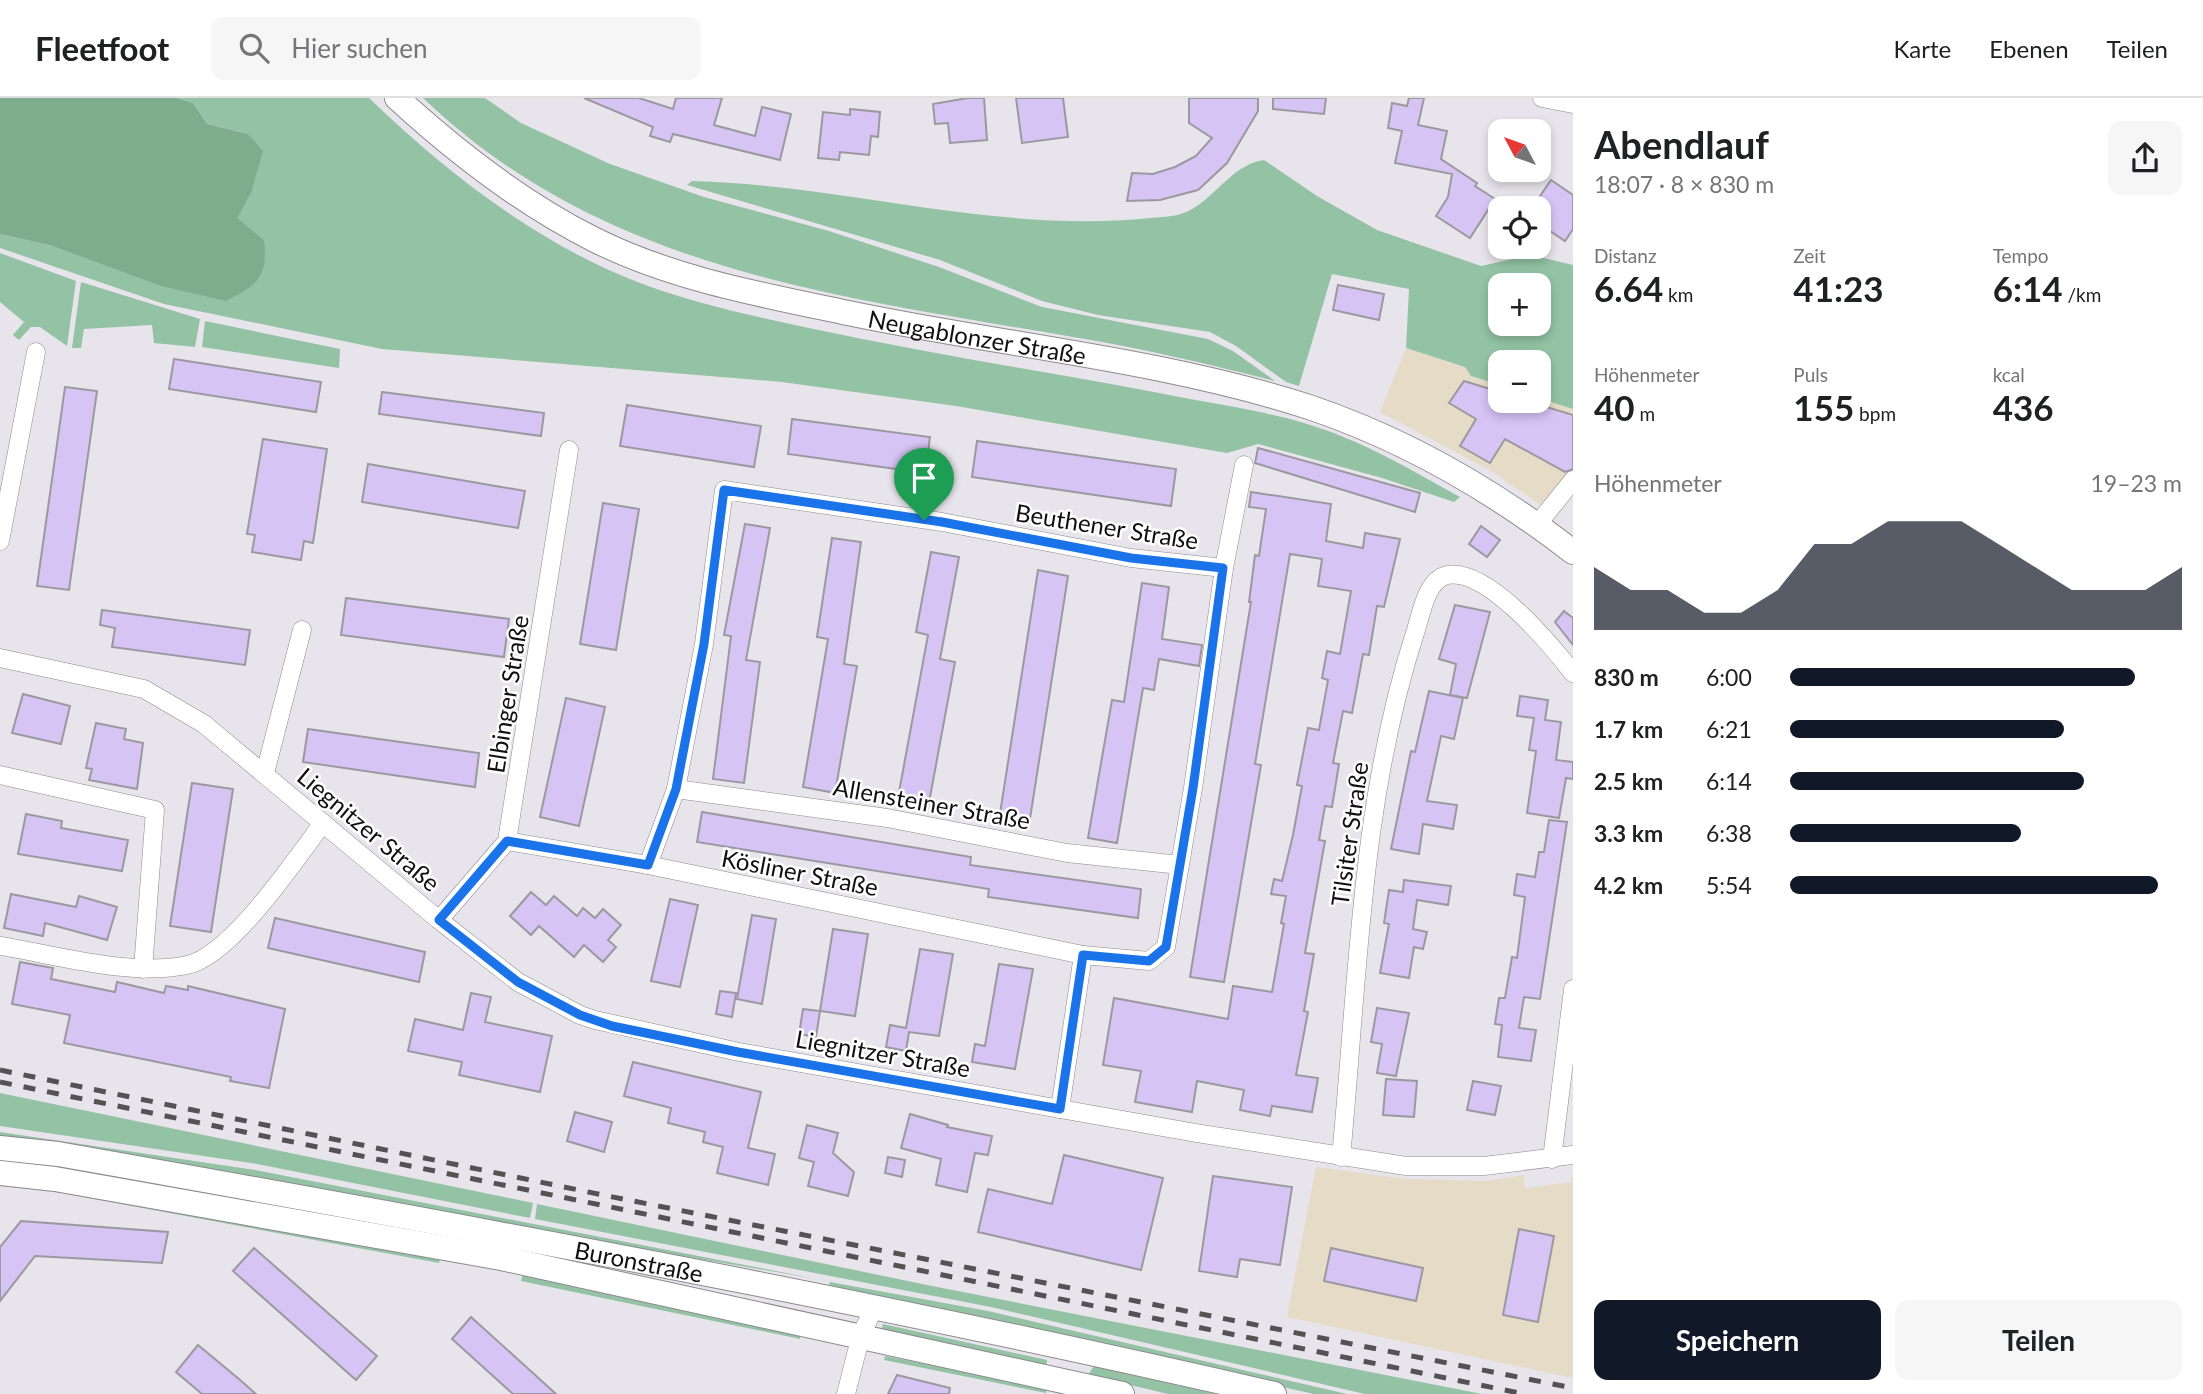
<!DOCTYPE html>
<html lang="de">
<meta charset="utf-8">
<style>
:root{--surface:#fff;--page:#f6f6f6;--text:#202124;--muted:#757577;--line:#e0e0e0;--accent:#111827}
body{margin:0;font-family:Lato,sans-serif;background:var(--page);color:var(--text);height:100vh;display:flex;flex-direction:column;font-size:26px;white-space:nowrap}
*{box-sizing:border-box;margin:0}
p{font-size:23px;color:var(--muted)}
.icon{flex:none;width:38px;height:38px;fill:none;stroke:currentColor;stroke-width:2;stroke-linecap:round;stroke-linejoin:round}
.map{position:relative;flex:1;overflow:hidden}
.details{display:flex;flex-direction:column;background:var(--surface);width:630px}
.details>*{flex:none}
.needle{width:46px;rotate:311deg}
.controls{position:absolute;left:1488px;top:21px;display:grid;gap:14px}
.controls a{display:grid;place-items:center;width:63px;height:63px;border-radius:14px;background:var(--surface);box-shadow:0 4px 10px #0003;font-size:35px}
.pin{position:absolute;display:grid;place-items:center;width:60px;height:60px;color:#fff;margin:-72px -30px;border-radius:50% 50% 50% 0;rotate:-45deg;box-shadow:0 0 7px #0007}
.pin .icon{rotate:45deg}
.round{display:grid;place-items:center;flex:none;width:74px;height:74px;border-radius:14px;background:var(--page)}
.summary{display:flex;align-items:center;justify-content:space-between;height:119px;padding:0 21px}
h1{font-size:38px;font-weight:700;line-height:52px}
.stats{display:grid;grid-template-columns:repeat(3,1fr);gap:10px;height:119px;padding:7px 21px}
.stats div{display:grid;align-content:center}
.stats b{font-size:35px;font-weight:700}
.stats small{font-size:19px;font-weight:400}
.stats p{font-size:19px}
.chart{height:196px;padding:14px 21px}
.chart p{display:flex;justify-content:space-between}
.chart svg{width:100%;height:126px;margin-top:7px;fill:var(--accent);opacity:.7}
.primary-button{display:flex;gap:14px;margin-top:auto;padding:14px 21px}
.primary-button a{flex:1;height:80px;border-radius:14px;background:var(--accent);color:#fff;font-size:28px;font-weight:700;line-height:80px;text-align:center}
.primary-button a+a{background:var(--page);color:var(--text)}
ul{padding:0 21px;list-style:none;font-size:23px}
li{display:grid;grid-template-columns:112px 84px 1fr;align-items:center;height:52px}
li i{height:18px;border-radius:9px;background:var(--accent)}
header{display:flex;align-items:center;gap:42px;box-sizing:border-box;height:98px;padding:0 35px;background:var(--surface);border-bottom:2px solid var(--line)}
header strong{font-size:33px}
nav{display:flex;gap:38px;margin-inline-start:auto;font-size:24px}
.search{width:490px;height:63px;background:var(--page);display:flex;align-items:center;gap:18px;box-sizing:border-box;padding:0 24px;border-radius:14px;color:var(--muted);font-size:26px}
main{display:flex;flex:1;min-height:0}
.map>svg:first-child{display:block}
.commercial{fill:#e6dbc6}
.green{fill:#93c3a4;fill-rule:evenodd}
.forest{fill:#7ead8e}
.building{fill:#d6c4f4;stroke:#9b999f;stroke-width:2}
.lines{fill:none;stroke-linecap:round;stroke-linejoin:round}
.street-casing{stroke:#8c898e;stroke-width:19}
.secondary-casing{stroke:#8c898e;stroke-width:26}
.street{stroke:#fff;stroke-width:18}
.secondary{stroke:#fff;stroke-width:24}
.rail{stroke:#555256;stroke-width:5;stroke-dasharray:12 12;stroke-linecap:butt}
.route-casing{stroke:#fff;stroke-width:14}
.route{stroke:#1a73e8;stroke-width:9}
.labels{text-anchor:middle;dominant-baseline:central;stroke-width:5;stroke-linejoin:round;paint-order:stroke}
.street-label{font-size:24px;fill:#110f12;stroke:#fff}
</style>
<header>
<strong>Fleetfoot</strong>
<div class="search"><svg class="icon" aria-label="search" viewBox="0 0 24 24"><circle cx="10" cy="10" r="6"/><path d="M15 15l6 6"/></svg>Hier suchen</div>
<nav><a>Karte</a><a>Ebenen</a><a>Teilen</a></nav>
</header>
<main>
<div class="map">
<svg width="1573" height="1296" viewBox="0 0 1573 1296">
<rect width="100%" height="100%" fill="#e8e4eb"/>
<g class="commercial">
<path d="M1406 250 1465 269 1471 278 1500 287V303H1538V300L1573 311V376L1545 410 1491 373 1380 314Z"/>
<path d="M1316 1069 1407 1081 1485 1083 1524 1077 1525 1090 1571 1084 1573 1072V1280L1287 1219Z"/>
</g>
<g class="green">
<path d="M177 0H369C436 64 505 120 588 162 656 197 734 214 809 230 925 255 1042 273 1159 295 1207 305 1257 311 1304 325 1359 341 1410 371 1460 399L1454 404 1382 380 1258 346 1227 355 956 308 782 284 382 251 164 206 0 150V136L53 148 264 142 238 120 251 95 248 36 207 26 193 5Z"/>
<path d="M423 0H485L521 25 610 66 704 99 829 133 939 169 1042 209 1208 241 1233 253 1275 283C1208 266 1141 250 1073 239 837 198 604 173 423 0Z"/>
<path d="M1264 62 1317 98 1377 132 1481 168 1531 157 1573 167V311L1538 300V264H1500V287L1471 278 1465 269 1406 250 1409 191 1332 176 1299 288 1286 284 1236 248 1210 234 1098 217 1042 203 940 162 687 87 692 83C846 87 995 136 1150 120 1160 119 1172 119 1181 116 1214 105 1229 67 1264 62ZM1500 187H1538V226H1500Z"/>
<path d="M0 155 76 183 67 248 40 229H31L19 242 13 237 24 224 0 204Z"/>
<path d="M81 184 200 221 195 249 154 245 152 227 84 231 81 250H72Z"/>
<path d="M205 223 340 251 339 270 202 249Z"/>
<path d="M0 995 533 1105 530 1120 257 1066 0 1028Z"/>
<path d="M0 1034 255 1072 817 1181 0 1041Z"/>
<path d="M0 1082 441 1158 439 1165 51 1093 0 1088Z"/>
<path d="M537 1106 927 1187 1482 1296H1365L991 1209 535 1121Z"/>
<path d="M523 1175 800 1236V1241L521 1183Z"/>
<path d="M830 1184 988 1213 1347 1296H1314L880 1199 829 1187Z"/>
<path d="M883 1226 1047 1262 1046 1269 881 1233Z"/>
<path d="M885 1258 1047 1290 1046 1295 884 1262Z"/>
<path d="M1094 1268 1217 1296H1168L1088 1277Z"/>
</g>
<path class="forest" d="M0 0H177L193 5 207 26 248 36 263 53 251 95 238 120 264 142C268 180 258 186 226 203L161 188 53 148 0 136Z"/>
<g class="building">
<path d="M584 0H639L673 11 676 0H722L714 27 755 38 762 9 791 16 780 62 673 36 670 44 650 38 653 29Z"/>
<path d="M968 0H984L987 42 950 45 948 25 935 26 933 6Z"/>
<path d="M1016 0H1063L1068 39 1022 45Z"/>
<path d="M1189 0H1258V13L1227 65 1198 92 1160 102 1127 103 1132 75 1153 76 1175 69 1196 58 1212 40 1189 25Z"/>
<path d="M1273 0H1326L1324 16 1273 11Z"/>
<path d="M1409 0H1424L1418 27 1447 33 1441 61 1477 85 1475 88 1495 101 1470 140 1436 118 1448 99 1452 76 1395 65 1402 33 1388 30 1392 5 1407 8Z"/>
<path d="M850 11 880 14 878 39 871 38 869 57 840 54 839 62 818 60 823 14 850 17Z"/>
<path d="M1551 82 1573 97V131L1565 143 1538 125V110H1532Z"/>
<path d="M1338 187 1384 196 1379 222 1333 212Z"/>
<path d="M174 261 321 284 316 314 169 291Z"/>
<path d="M1464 283 1500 294V303H1527L1573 317V371L1565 374 1505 341 1490 365 1460 348 1476 321 1449 305Z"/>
<path d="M65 289 97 293 69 492 37 488Z"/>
<path d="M382 294 544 315 541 338 379 316Z"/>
<path d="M627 307 761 328 754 369 620 348Z"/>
<path d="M792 321 930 339 925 375 788 356Z"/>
<path d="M263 341 327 351 313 445 304 443 301 462 252 454 255 437 247 436Z"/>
<path d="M977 343 1176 371 1171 408 972 379Z"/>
<path d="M1258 350 1420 395 1415 414 1255 365Z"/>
<path d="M368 366 525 393 518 430 362 404Z"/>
<path d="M1251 394 1331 406 1326 443 1363 450 1365 435 1400 441 1384 509 1377 508 1369 557 1363 556 1352 615 1343 613 1333 665 1339 666 1332 709 1325 708 1319 742 1325 743 1305 855 1314 856 1304 913 1308 914 1296 977 1318 980 1312 1014 1272 1008 1270 1018 1240 1012 1244 992 1197 983 1192 1014 1135 1004 1141 973 1103 967 1114 900 1228 921 1233 888 1272 894 1284 826 1281 825 1286 798 1271 796 1274 781 1282 783 1293 737 1302 688 1297 687 1308 630 1319 632 1328 582 1322 580 1327 553 1340 556 1351 493 1318 488 1322 461 1290 456 1255 666 1261 667 1224 884 1190 879 1251 504H1249L1255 457 1259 458 1266 411 1249 409Z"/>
<path d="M603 405 639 411 616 552 580 546Z"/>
<path d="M745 426 770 430 746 562 760 564 744 685 713 681 731 538 724 537Z"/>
<path d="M1481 428 1500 442 1487 459 1469 446Z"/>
<path d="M832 440 861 444 844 566 857 568 835 695 803 689 828 541 817 539Z"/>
<path d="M931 454 959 459 940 561 955 564 928 710 897 705 928 537 916 534Z"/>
<path d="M1038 472 1068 478 1029 727 999 722Z"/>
<path d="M1142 485 1169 489 1162 541 1202 547 1199 568 1159 561 1154 592 1143 590 1117 745 1088 740 1112 602 1124 604Z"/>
<path d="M346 500 509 521 504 559 341 537Z"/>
<path d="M1455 507 1490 514 1467 600 1450 597 1456 566 1439 561Z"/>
<path d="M102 512 250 532 245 567 112 549 115 530 100 527Z"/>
<path d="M1564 513 1573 520V547L1555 524Z"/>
<path d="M1429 593 1463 600 1454 641 1441 638 1427 703 1457 707 1453 731 1423 726 1419 756 1391 751 1411 653 1415 654Z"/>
<path d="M23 596 70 608 61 646 12 635Z"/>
<path d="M1520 598 1548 602 1545 622 1561 624 1556 662 1573 664V681L1566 680 1559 720 1527 715 1536 653 1529 652 1534 620 1517 618Z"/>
<path d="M566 600 605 609 579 728 540 719Z"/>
<path d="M96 625 126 631 124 641 143 645 137 691 89 682 92 671 86 670Z"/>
<path d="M308 631 479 655 475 689 303 664Z"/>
<path d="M192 685 233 691 211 834 170 828Z"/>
<path d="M702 714 971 759 970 767 1141 791 1138 820 988 799 989 791 697 744Z"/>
<path d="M26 716 62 723 61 730 128 742 122 773 18 756Z"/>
<path d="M1549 722 1567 724 1540 901 1524 899 1519 930 1536 932 1531 963 1498 959 1502 927 1495 926 1499 900H1505L1512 859 1517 860 1525 799 1514 797 1517 776 1535 779 1539 754H1544Z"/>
<path d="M1404 782 1451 788 1448 807 1417 802 1413 831 1427 834 1423 851 1414 849 1409 880 1380 875 1389 826 1384 825 1389 792 1403 794Z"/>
<path d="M531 794 546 807 554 798 577 818 583 810 595 820 603 811 621 827 608 842 616 849 603 864 584 847 574 859 539 828 531 837 510 818Z"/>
<path d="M11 796 76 809 79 798 117 809 107 842 45 825 43 838 4 830Z"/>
<path d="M670 801 698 807 680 889 651 883Z"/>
<path d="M752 817 776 821 762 906 737 901Z"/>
<path d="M275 820 425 854 419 884 268 850Z"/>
<path d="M833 831 868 836 855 918 820 913Z"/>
<path d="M920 851 953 856 939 938 909 934 906 953 886 949 890 927 906 930Z"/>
<path d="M20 864 53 870 51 881 115 894 117 884 164 895 166 888 188 892V888L285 911 269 990 230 983 231 979 64 945 70 917 12 906Z"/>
<path d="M999 866 1033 871 1015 971 972 964 975 946 985 948Z"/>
<path d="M720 893 736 895 732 919 716 916Z"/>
<path d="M471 895 491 899 485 924 552 938 540 994 459 977 462 964 408 953 415 921 463 932Z"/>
<path d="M1377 910 1409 915 1396 978 1377 975 1382 946 1371 944Z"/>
<path d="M803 911 820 913 816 939 799 936Z"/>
<path d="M633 964 761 994 748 1050 775 1056 768 1087 717 1075 723 1049 703 1044 705 1034 668 1025 671 1010 624 998Z"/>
<path d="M1386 981 1417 983 1414 1019 1383 1017Z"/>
<path d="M1473 983 1501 988 1495 1017 1467 1012Z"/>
<path d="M575 1014 612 1024 604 1054 567 1043Z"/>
<path d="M910 1016 948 1027 947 1029 992 1038 988 1057 975 1055 967 1094 936 1087 941 1061 901 1050Z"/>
<path d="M807 1027 838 1035 833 1055 854 1074 848 1098 808 1088 814 1064 799 1060Z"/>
<path d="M1064 1057 1163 1080 1141 1172 978 1134 988 1091 1052 1106Z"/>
<path d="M888 1059 905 1062 902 1079 885 1075Z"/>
<path d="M1213 1078 1292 1089 1280 1167 1240 1161 1237 1179 1199 1173Z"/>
<path d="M21 1123 168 1134 162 1165 35 1158 0 1203V1149Z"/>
<path d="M1519 1131 1554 1138 1538 1224 1503 1217Z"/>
<path d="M254 1150 377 1258 356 1282 233 1173Z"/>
<path d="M1331 1150 1423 1170 1416 1203 1324 1183Z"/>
<path d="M471 1219 523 1266 556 1296H513L452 1241Z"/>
<path d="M198 1247 239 1281 256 1296H202L176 1274Z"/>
<path d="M897 1277 950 1290 949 1296H888Z"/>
</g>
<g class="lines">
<defs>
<g id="street">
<path d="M1542 0 1573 6"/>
<path d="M1537 427 1573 382"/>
<path d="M0 443 36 254"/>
<path d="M1224 470 1244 367"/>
<path d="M0 560 144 591 204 626 439 822 518 884 580 917 595 922 739 954 1196 1035 1406 1068H1484L1573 1057"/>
<path d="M265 675 302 532"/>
<path d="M0 677 155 712 143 871"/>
<path d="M507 743 648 767 1083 857"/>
<path d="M648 767 676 691"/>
<path d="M439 822 507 743 569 352"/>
<path d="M0 848C57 857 131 879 187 867 231 858 295 762 323 725"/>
<path d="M1060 1011 1083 857 1149 863 1166 849 1193 690 1224 470 1131 460 942 424 724 392 704 546 676 691 887 720 1067 755 1180 767"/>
<path d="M1341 1059C1358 884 1360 704 1415 535 1421 517 1426 482 1447 477 1487 469 1551 547 1573 575"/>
<path d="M1552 1061 1573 891"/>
<path d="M846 1296 861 1237 875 1208"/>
</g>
<g id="secondary">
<path id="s1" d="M397 0C457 55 521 105 595 142 673 181 763 197 848 215 1001 247 1160 261 1309 309 1404 341 1494 393 1573 454"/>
<path id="s2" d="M0 1050 58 1056C465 1128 871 1203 1274 1296"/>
<path d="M0 1075 55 1081 501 1160 1122 1296"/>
</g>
</defs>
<use href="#street" class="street-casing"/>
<use href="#secondary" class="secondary-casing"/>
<use href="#street" class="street"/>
<use href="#secondary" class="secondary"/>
<g class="rail">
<path d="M0 972 598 1096 1573 1290"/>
<path d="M0 984 1524 1296"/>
</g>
</g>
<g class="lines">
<defs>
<path id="route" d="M724 392 942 424 1131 460 1223 470 1193 690 1166 849 1149 863 1083 857 1060 1011 738 954 612 928 580 917 518 884 439 822 507 743 648 767 676 691 704 546Z"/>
</defs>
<use href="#route" class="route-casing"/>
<use href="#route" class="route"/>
</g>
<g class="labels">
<g class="street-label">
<text stroke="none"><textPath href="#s1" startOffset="640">Neugablonzer Straße</textPath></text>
<text transform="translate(1107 428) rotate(9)">Beuthener Straße</text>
<text transform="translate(507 596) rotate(-81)">Elbinger Straße</text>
<text transform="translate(932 705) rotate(10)">Allensteiner Straße</text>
<text transform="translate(369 731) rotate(40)">Liegnitzer Straße</text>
<text transform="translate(1349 736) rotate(-82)">Tilsiter Straße</text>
<text transform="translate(800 774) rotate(11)">Kösliner Straße</text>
<text transform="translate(883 955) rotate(10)">Liegnitzer Straße</text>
<text stroke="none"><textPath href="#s2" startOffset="649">Buronstraße</textPath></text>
</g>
</g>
</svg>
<div class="controls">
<a><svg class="needle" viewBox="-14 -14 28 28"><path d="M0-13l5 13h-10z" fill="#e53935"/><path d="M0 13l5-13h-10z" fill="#757577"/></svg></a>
<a><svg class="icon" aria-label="locate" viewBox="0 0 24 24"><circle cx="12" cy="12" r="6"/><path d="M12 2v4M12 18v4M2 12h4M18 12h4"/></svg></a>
<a>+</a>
<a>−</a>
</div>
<div class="pin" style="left:924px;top:422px;background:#1e9e55"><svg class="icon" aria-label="arrive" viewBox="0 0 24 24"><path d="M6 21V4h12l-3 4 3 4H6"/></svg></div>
</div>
<section class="details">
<div class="summary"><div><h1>Abendlauf</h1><p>18:07 · 8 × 830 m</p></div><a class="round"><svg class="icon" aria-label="share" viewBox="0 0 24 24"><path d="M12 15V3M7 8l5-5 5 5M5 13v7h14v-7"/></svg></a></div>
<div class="stats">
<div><p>Distanz</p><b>6.64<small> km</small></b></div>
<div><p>Zeit</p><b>41:23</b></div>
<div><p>Tempo</p><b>6:14<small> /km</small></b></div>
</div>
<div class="stats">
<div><p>Höhenmeter</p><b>40<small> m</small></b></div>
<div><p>Puls</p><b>155<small> bpm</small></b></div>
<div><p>kcal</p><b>436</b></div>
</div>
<div class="chart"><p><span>Höhenmeter</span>19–23 m</p>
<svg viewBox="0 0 160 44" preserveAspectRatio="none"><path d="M0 44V22L10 30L20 30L30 38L40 38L50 30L60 14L70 14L80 6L90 6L100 6L110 14L120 22L130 30L140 30L150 30L160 22V44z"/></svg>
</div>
<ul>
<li><b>830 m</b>6:00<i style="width:88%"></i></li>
<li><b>1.7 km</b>6:21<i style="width:70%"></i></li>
<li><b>2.5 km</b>6:14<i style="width:75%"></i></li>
<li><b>3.3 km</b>6:38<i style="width:59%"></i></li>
<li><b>4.2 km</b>5:54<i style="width:94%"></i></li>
</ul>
<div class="primary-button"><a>Speichern</a><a>Teilen</a></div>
</section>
</main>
